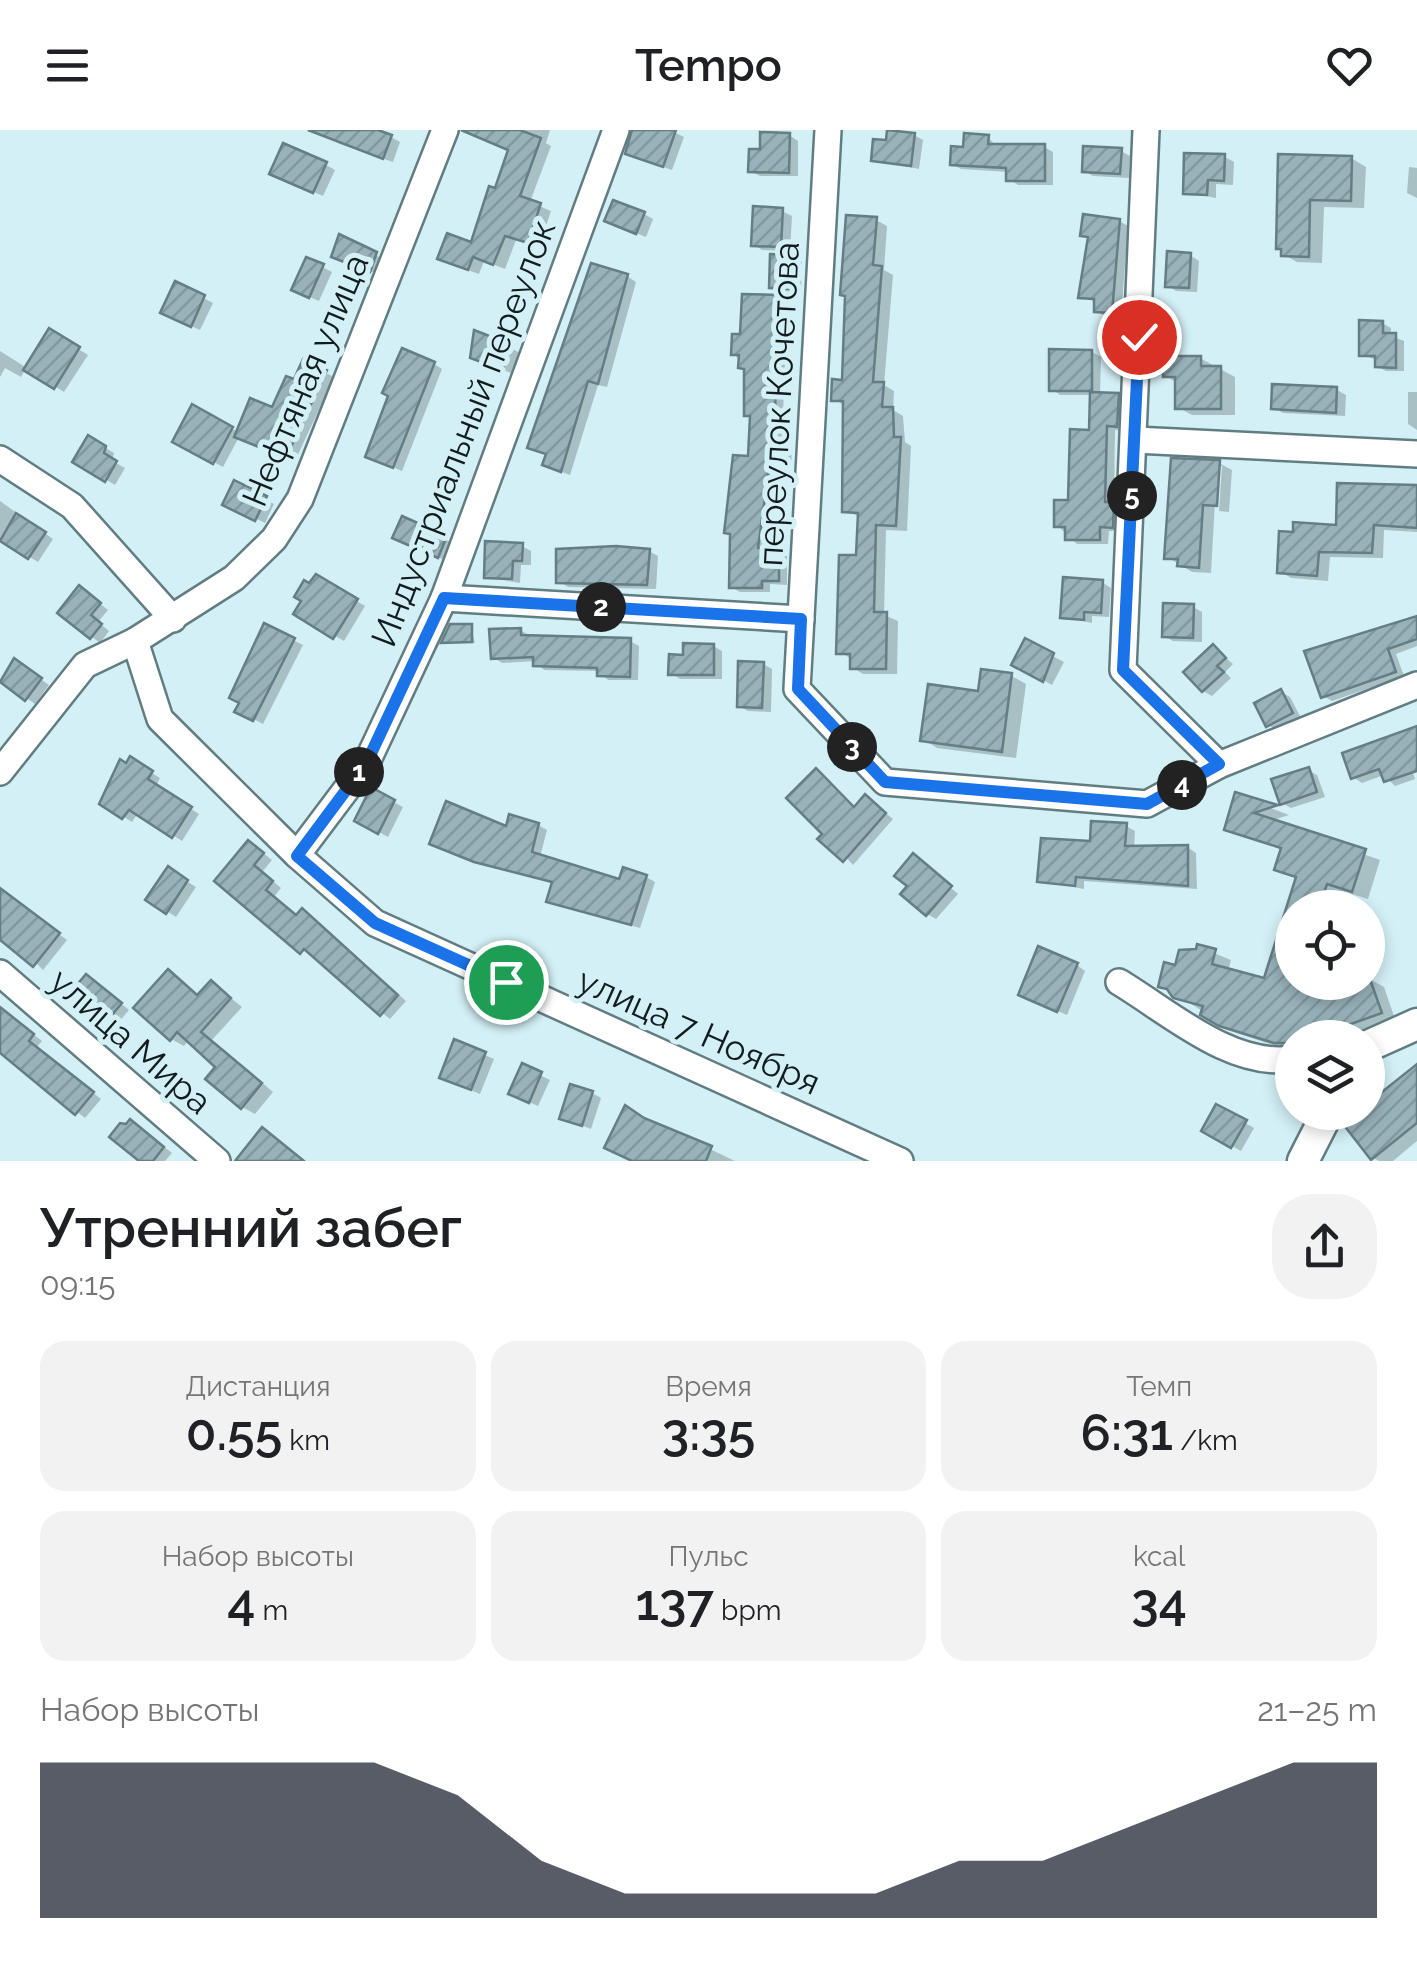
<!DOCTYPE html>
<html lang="ru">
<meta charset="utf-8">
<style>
:root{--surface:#fff;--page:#f2f2f2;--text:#202124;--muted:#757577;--accent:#111827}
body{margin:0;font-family:Raleway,sans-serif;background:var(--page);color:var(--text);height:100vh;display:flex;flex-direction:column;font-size:38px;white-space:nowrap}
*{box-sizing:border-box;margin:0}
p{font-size:32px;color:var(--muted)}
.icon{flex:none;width:55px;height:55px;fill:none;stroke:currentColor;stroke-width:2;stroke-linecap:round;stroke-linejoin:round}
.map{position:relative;height:1031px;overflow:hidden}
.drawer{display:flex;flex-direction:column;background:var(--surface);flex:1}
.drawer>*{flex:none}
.buttons{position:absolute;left:1275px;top:760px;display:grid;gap:20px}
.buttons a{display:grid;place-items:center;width:110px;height:110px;border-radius:50%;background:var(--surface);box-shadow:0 5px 15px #0003;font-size:50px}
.pin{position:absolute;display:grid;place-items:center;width:85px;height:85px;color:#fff;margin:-42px;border:5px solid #fff;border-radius:50%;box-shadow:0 2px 10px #0007}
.km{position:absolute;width:50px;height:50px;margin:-25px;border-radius:50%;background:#222;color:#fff;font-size:28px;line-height:50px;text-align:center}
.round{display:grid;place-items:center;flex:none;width:105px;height:105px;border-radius:40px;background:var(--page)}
.summary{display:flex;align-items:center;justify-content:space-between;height:170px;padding:0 40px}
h1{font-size:55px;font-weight:600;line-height:75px}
.stats{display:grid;grid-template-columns:repeat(3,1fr);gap:15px;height:170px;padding:10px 40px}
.stats div{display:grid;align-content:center;border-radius:25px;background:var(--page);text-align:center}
.stats b{font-size:50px;font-weight:600}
.stats small{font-size:28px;font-weight:400}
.stats p{font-size:28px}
.chart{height:280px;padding:20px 40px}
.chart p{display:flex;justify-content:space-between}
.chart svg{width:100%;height:180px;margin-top:10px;fill:var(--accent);opacity:.7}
header{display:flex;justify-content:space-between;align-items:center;height:130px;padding:0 40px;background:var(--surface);font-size:45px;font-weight:600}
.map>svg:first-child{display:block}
.shadow{fill:#0003}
.building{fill:url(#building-hatch);stroke:#647e84;stroke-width:2.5}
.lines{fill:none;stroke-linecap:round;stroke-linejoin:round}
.minor-casing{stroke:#627d82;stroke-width:30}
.tertiary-casing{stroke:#627d82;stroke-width:35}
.minor{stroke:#fff;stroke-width:25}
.tertiary{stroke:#fff;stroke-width:30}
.route-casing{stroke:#fff;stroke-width:20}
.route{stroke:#1a73e8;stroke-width:12}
.labels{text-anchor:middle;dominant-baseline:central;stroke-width:10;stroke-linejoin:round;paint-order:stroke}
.street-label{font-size:35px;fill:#121c1e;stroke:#d3f0f6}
</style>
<header><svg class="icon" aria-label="menu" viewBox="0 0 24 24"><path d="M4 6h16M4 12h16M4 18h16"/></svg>Tempo<svg class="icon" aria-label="heart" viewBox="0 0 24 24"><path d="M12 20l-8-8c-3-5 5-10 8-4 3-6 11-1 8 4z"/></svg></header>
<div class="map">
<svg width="1417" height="1031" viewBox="0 0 1417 1031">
<defs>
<pattern id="building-hatch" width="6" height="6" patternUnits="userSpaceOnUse" patternTransform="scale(2.5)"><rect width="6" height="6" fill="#97b2b9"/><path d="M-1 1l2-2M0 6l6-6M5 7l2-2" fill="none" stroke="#81989f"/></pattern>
</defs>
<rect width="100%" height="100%" fill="#d3f0f6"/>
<g class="shadow">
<path d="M334 0H370L391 7 400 12 393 32 340 14 331 9Z"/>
<path d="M489 0H550L546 13 551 16 530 72 551 81 539 117 516 110 505 139 484 131 479 144 451 134 473 115 510 21 486 10Z"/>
<path d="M635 0H670L684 7 672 40 637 28Z"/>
<path d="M789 5 798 11V46H760L751 41 763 22Z"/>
<path d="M914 5 923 10 919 39 874 30 888 13Z"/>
<path d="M988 7 997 17H1044L1053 22V55H1018L1009 49V42L961 39 952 34 966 19Z"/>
<path d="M1121 21 1130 26 1129 48 1093 46 1084 41Z"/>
<path d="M1225 27 1234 32 1233 55 1216 54V68L1185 62Z"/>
<path d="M1281 27 1351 28 1366 37 1364 78 1324 77 1322 133 1297 132 1283 124Z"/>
<path d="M326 35 335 40 323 66 281 48Z"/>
<path d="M1409 37 1417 38V68L1407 63Z"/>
<path d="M782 81 792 86 790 121 762 120 753 114Z"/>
<path d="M644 84 653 89 646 107 616 95Z"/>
<path d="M876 90 887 96 884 140 893 145 884 255 894 261 893 280 903 286 905 312 911 316 907 401 886 400 884 485 898 491 897 544H863L852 537V529L839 522 858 428 860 387 845 380V276L834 269 844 253Z"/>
<path d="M1119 91 1128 96 1121 187 1105 186 1096 181 1097 172 1081 167 1090 108 1083 104Z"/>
<path d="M340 108 385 130 380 145 343 131Z"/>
<path d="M1190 125 1199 131 1197 162 1176 161 1167 155Z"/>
<path d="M793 127 802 132 801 163 781 162 772 157Z"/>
<path d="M308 130 332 142 319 171 303 164Z"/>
<path d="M627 146 636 152 607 257 598 255 570 345 554 339Z"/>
<path d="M176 154 213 173 200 200 172 187Z"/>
<path d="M778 168 787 173 782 315 792 320 791 335 779 334 767 420 787 426V455L770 454V462H740L731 457 753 288 746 284 747 240 734 224 743 206Z"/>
<path d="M1382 193 1391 198V206L1404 211V241H1386L1377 236V230L1362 225Z"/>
<path d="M50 202 88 225 64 262 26 238 21 247 5 238 0 247V221L27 238Z"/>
<path d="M511 218 520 223 511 243 482 232Z"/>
<path d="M1092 222 1101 227 1100 265 1127 271 1126 301 1115 300 1114 375 1122 380 1121 401H1109L1108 414H1077L1057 395 1070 373 1091 302 1093 265H1060L1051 259Z"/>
<path d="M1200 228 1235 247V285H1192L1177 277V253L1166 246Z"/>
<path d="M304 232 334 247 295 331 239 307 223 337 175 311 193 278 238 302 273 280Z"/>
<path d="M434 234 442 239 402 341 376 330Z"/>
<path d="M1337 260 1346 265 1345 286 1283 283 1274 278Z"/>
<path d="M1408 262H1417V300L1408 294Z"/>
<path d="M89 308 114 323 112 331 125 338 115 355 75 331Z"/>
<path d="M1173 331 1219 333 1232 340 1229 382 1219 381 1222 336H1217L1211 443 1192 442 1167 427Z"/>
<path d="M236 354 274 374 265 393 231 376Z"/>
<path d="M1417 357V402L1384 400 1383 428 1330 427 1328 451 1291 448 1280 441 1338 398Z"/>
<path d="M0 371 53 409 38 432 0 409Z"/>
<path d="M403 390 455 414 447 431 404 412Z"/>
<path d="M522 416 531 421V435H521L520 453 486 447Z"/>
<path d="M649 421 658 426 656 459 568 457 559 451Z"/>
<path d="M316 447 365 476 344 511 296 483Z"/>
<path d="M1102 452 1111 458 1109 487 1092 486V493L1063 487Z"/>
<path d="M88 464 108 480 98 492 109 501 100 513 60 482Z"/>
<path d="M1193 477 1202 482V512L1173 511 1164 506Z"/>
<path d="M1417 487V516L1396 524 1404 546 1332 571 1323 566Z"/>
<path d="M265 496 303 515 263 594 238 581Z"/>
<path d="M471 497 475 513 444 512Z"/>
<path d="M520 500 529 505 630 511 639 516 638 550H608L599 541 544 540 535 531 502 533 493 527Z"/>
<path d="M1026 512 1064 532 1052 555 1015 534Z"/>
<path d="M713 516 722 521V549H680L671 543 686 527Z"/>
<path d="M1213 517 1233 534 1225 542 1231 548 1212 566 1203 561Z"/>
<path d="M15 531 49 555 35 574 1 550Z"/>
<path d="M763 534 772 539 771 582 748 581 739 576Z"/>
<path d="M1012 546 1026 554 1016 628 937 618 923 609 980 564Z"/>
<path d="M1281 562 1290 567 1301 588 1277 600 1268 595Z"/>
<path d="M1417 599V636L1411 638 1415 649 1395 656 1384 645 1362 653 1353 647Z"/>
<path d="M131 630 160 648 156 656 199 684 182 711 138 683 132 692 102 673Z"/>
<path d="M1308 640 1317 645 1325 667 1291 678 1282 673Z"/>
<path d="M816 641 856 678 866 667 893 689 853 735 825 704Z"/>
<path d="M372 661 403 677 388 707 357 690Z"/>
<path d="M1237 665 1289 685 1270 691 1380 730 1368 769 1342 761 1337 778H1292V852H1368V848L1384 857 1396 892 1357 908H1292L1291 921 1237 903 1161 855 1199 817 1231 830 1228 841 1265 851 1297 749 1277 739 1283 720 1227 699Z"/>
<path d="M538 695 547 700 540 727 621 752 646 747 655 752 640 798 558 776 549 770 554 753 486 736 441 718Z"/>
<path d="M1126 696 1135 701 1134 718 1187 717 1196 723 1197 759 1084 751V759L1040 751Z"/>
<path d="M257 718 272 730 262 742 281 758 274 767 298 787 303 781 312 786 406 871 390 889 218 751Z"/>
<path d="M920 732 958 764 936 789 927 784Z"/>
<path d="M168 740 196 757 176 787 149 769Z"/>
<path d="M0 760 67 810 43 840 0 796Z"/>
<path d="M1077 835 1085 841 1067 885 1030 869Z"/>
<path d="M168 842 199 866 212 853 242 877 212 910 273 962 255 984 242 977 219 937 189 910 184 916 171 909Z"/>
<path d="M95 852 129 880 111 901 102 896Z"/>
<path d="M0 878 42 911 36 918 101 969 85 988 0 921Z"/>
<path d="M455 912 494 929 480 964 451 952Z"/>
<path d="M523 937 550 950 538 976 520 968Z"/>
<path d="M1417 937V1011L1393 1031H1379L1373 1028 1368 977Z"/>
<path d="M592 963 601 968 591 999 562 988Z"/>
<path d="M1217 977 1254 998 1241 1021 1204 1000Z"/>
<path d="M626 979 735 1031H637Z"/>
<path d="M140 998 172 1023 165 1031H142Z"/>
</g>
<g class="building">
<path d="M308 0H378L392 5 383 29Z"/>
<path d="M461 0H520L541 8 520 66 541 73 528 113 505 106 493 135 473 127 468 140 437 129 447 103 471 112 489 56 495 58 508 20Z"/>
<path d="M632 0H676L663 37 625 24Z"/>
<path d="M887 0 915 3 911 36 871 31 873 9 886 10Z"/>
<path d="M760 2 790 3 789 43 748 42 749 19H760Z"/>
<path d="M964 3 989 5 988 14H1045V51H1006V38L950 35 951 16 963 17Z"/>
<path d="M283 13 327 32 313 63 269 44Z"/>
<path d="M1083 16 1122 18 1120 44 1082 42Z"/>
<path d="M1184 23 1225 24 1224 51 1208 50 1207 65 1183 64Z"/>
<path d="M1278 24 1352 26 1351 71 1310 70 1309 127 1281 126V119H1276Z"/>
<path d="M613 70 645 82 636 104 604 91Z"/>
<path d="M753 76 783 78 781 117 751 116Z"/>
<path d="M1083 84 1120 89 1112 183 1094 182V169L1078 168 1088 107 1080 106Z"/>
<path d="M846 85 877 87 873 135 882 136 873 252H884L882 277H893L894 307H901L896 396 876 395 874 482H887L886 539H850V524H836L839 425H856L858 383 842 382 843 271H831L832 249 842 250 845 166 840 165Z"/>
<path d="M339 104 377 122 370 142 331 127Z"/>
<path d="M1167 121 1191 123 1189 158 1165 157Z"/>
<path d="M770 124 793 125 792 159 769 158Z"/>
<path d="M306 127 324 134 309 168 291 160Z"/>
<path d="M591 133 628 144 598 254 588 251 561 342 542 335 546 324 527 318Z"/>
<path d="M175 151 205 165 191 197 160 183Z"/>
<path d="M742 164 779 165 774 312 783 313 782 331 770 330 758 418H779V451H762V458H729L730 404 724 403 733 325 748 326 750 286H744V239L738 238 739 225H731L732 204H740Z"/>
<path d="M1359 190 1383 191V203H1396V238L1375 237V226H1359Z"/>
<path d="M49 198 80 217 54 259 23 240Z"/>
<path d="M474 200 512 215 502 240 470 228Z"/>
<path d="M402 218 435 232 393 338 365 327 388 266 382 263Z"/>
<path d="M1049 219 1092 220V261H1049Z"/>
<path d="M1163 226H1201V236H1221V279H1175V247H1163Z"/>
<path d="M303 229 327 240 286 328 234 307 250 268 272 277 286 246 294 249Z"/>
<path d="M1272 254 1337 257 1336 283 1271 279Z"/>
<path d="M1090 262 1119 263 1117 297 1107 296 1105 372H1114L1113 398 1100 397V410H1065V397H1054V370H1068L1070 299 1089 300Z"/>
<path d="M192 274 233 297 213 334 172 312Z"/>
<path d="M88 305 106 316 104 323 117 331 105 352 72 332Z"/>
<path d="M1171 328 1220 330 1217 376 1203 375 1199 438 1177 436 1178 429H1164Z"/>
<path d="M234 350 267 366 255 391 222 375Z"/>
<path d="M1337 353 1417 355V398L1374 395 1372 423 1319 422 1317 446 1277 443 1279 401 1293 402V392L1336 395Z"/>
<path d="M16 383 46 402 28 429 0 411Z"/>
<path d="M402 386 447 406 438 428 392 408Z"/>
<path d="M485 411 523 413 522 431H513L512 449 484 448Z"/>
<path d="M616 416 650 419 647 455 556 453V419Z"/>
<path d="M316 444 358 469 333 509 293 484 301 471 294 467 304 450 309 453Z"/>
<path d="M1063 447 1103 450 1101 483 1084 482V490L1060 488Z"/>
<path d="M79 455 101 473 91 485 102 494 90 509 57 483Z"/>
<path d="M1163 473 1194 474 1193 508 1162 507Z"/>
<path d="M1417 486V509L1388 519 1396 542 1321 568 1304 521Z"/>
<path d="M264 493 295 508 253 591 234 582 239 573 229 568Z"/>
<path d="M450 494H472V512L441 513Z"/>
<path d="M521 498V505L631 508 630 547 597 546V538L533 536V527L491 529 489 499Z"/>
<path d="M1025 508 1054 523 1043 552 1011 535Z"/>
<path d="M683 513 714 514V545H668L669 524 683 525Z"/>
<path d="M1213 514 1226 528 1217 536 1224 542 1202 562 1183 542Z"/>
<path d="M14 528 42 548 25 571 0 552Z"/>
<path d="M738 531 764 532 762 578 737 577Z"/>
<path d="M981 539 1012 543 1002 622 920 611 928 554 978 561Z"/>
<path d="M1281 559 1293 583 1266 597 1254 573Z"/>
<path d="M1417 596V641L1384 652 1379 639 1351 649 1342 623Z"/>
<path d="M130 626 153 641 148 649 192 677 172 708 129 680 122 689 99 674 120 629 126 633Z"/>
<path d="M1309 637 1317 662 1280 675 1271 649Z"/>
<path d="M816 638 854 677 865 664 886 683 843 732 817 709 822 704 786 668Z"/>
<path d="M371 657 395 670 378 704 354 691Z"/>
<path d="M1235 662 1278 675 1254 683 1366 719 1352 762 1327 754 1319 778H1292V852H1371L1382 883 1328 902 1330 908H1292V913H1274L1219 896 1200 885 1203 876 1173 868 1167 859 1158 857 1164 832 1175 835 1179 820 1196 819 1197 814 1216 819 1212 834 1264 848 1296 747 1274 740 1281 718 1224 700Z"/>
<path d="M446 671 506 696 509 684 539 693 532 722 619 749 623 737 647 745 631 795 546 772 552 752 474 732 429 714Z"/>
<path d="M1091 691 1127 693 1125 716 1188 715V756L1076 747 1075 756 1037 752 1041 708 1090 711Z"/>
<path d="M248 710 264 723 254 735 273 751 266 760 296 785 302 778 398 865 380 886 304 819 300 824 214 751Z"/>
<path d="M913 723 952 756 926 786 900 764 907 756 894 746Z"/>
<path d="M168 736 188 750 166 784 145 770Z"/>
<path d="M0 758 60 803 33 837 0 810Z"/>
<path d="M1038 816 1078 833 1057 882 1018 865Z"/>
<path d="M168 839 197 865 211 850 231 868 201 902 262 953 241 979 205 949 215 937 177 902 170 911 133 878Z"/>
<path d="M86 844 122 873 101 898 65 869Z"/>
<path d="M0 877 34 904 29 911 94 962 75 985 0 923Z"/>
<path d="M454 909 486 922 471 960 439 948Z"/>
<path d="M522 933 542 942 529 973 508 964Z"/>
<path d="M1417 934V993L1371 1030 1343 994 1356 982H1368V973Z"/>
<path d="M570 954 593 961 582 996 559 989Z"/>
<path d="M1216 974 1247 990 1231 1018 1201 1001Z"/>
<path d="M625 975 644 988 712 1016 706 1031H632L604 1018Z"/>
<path d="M130 989 164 1017 153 1031H139L109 1007 120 993 126 994Z"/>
<path d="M262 997 304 1031H235Z"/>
</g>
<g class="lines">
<defs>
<g id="minor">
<path d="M828 0 797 559 885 652 1147 674 1219 635 1417 555"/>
<path d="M1146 0 1123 540 1219 635"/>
<path d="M1135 310 1417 324"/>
<path d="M0 329 72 376 173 489"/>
<path d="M444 468 801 489"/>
<path d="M135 511 160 589 297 725 375 793 900 1031"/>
<path d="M0 642 85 535 135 511 234 448 274 409 300 369 445 0"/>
<path d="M297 725 367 632 444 468 616 0"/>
<path d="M0 843 217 1031"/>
<path d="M1119 852C1169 882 1231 938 1292 929"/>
</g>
<g id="tertiary">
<path d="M1368 916 1417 894"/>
<path d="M1303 1031 1328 982"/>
</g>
</defs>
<use href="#minor" class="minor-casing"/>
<use href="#tertiary" class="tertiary-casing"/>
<use href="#minor" class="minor"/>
<use href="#tertiary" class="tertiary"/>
</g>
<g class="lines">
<defs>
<path id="route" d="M506 852 375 793 297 726 367 632 444 468 801 489 798 559 885 652 1147 674 1219 634 1123 540 1139 207"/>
</defs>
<use href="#route" class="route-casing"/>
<use href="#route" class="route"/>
</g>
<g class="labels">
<g class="street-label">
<text transform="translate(305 250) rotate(-67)">Нефтяная улица</text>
<text transform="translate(778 274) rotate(-87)">переулок Кочетова</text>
<text transform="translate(463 303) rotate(-69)">Индустриальный переулок</text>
<text transform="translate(699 901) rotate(24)">улица 7 Ноября</text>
<text transform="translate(131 911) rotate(41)">улица Мира</text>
</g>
</g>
</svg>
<div class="buttons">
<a><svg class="icon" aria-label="locate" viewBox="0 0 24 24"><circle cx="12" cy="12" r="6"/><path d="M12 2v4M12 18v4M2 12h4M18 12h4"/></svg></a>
<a><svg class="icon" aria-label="layers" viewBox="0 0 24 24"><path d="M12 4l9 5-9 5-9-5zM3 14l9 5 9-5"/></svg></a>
</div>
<div class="pin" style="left:506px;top:852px;background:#1e9e55"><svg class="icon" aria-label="arrive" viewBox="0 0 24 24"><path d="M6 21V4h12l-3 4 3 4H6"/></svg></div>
<div class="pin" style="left:1139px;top:207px;background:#d93025"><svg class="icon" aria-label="check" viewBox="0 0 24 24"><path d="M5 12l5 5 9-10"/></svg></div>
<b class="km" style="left:359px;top:642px">1</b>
<b class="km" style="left:601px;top:477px">2</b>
<b class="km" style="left:852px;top:617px">3</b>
<b class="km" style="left:1182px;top:655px">4</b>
<b class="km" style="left:1132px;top:366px">5</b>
</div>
<section class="drawer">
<div class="summary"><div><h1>Утренний забег</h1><p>09:15</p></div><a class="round"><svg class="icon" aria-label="share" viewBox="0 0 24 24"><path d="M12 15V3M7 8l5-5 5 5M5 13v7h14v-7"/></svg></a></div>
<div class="stats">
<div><p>Дистанция</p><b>0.55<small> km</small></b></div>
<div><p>Время</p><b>3:35</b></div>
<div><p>Темп</p><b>6:31<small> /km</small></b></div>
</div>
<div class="stats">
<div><p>Набор высоты</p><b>4<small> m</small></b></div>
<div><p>Пульс</p><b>137<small> bpm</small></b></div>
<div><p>kcal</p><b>34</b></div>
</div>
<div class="chart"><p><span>Набор высоты</span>21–25 m</p>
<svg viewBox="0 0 160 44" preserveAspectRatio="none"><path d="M0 44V6L10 6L20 6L30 6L40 6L50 14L60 30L70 38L80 38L90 38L100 38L110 30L120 30L130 22L140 14L150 6L160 6V44z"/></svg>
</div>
</section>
